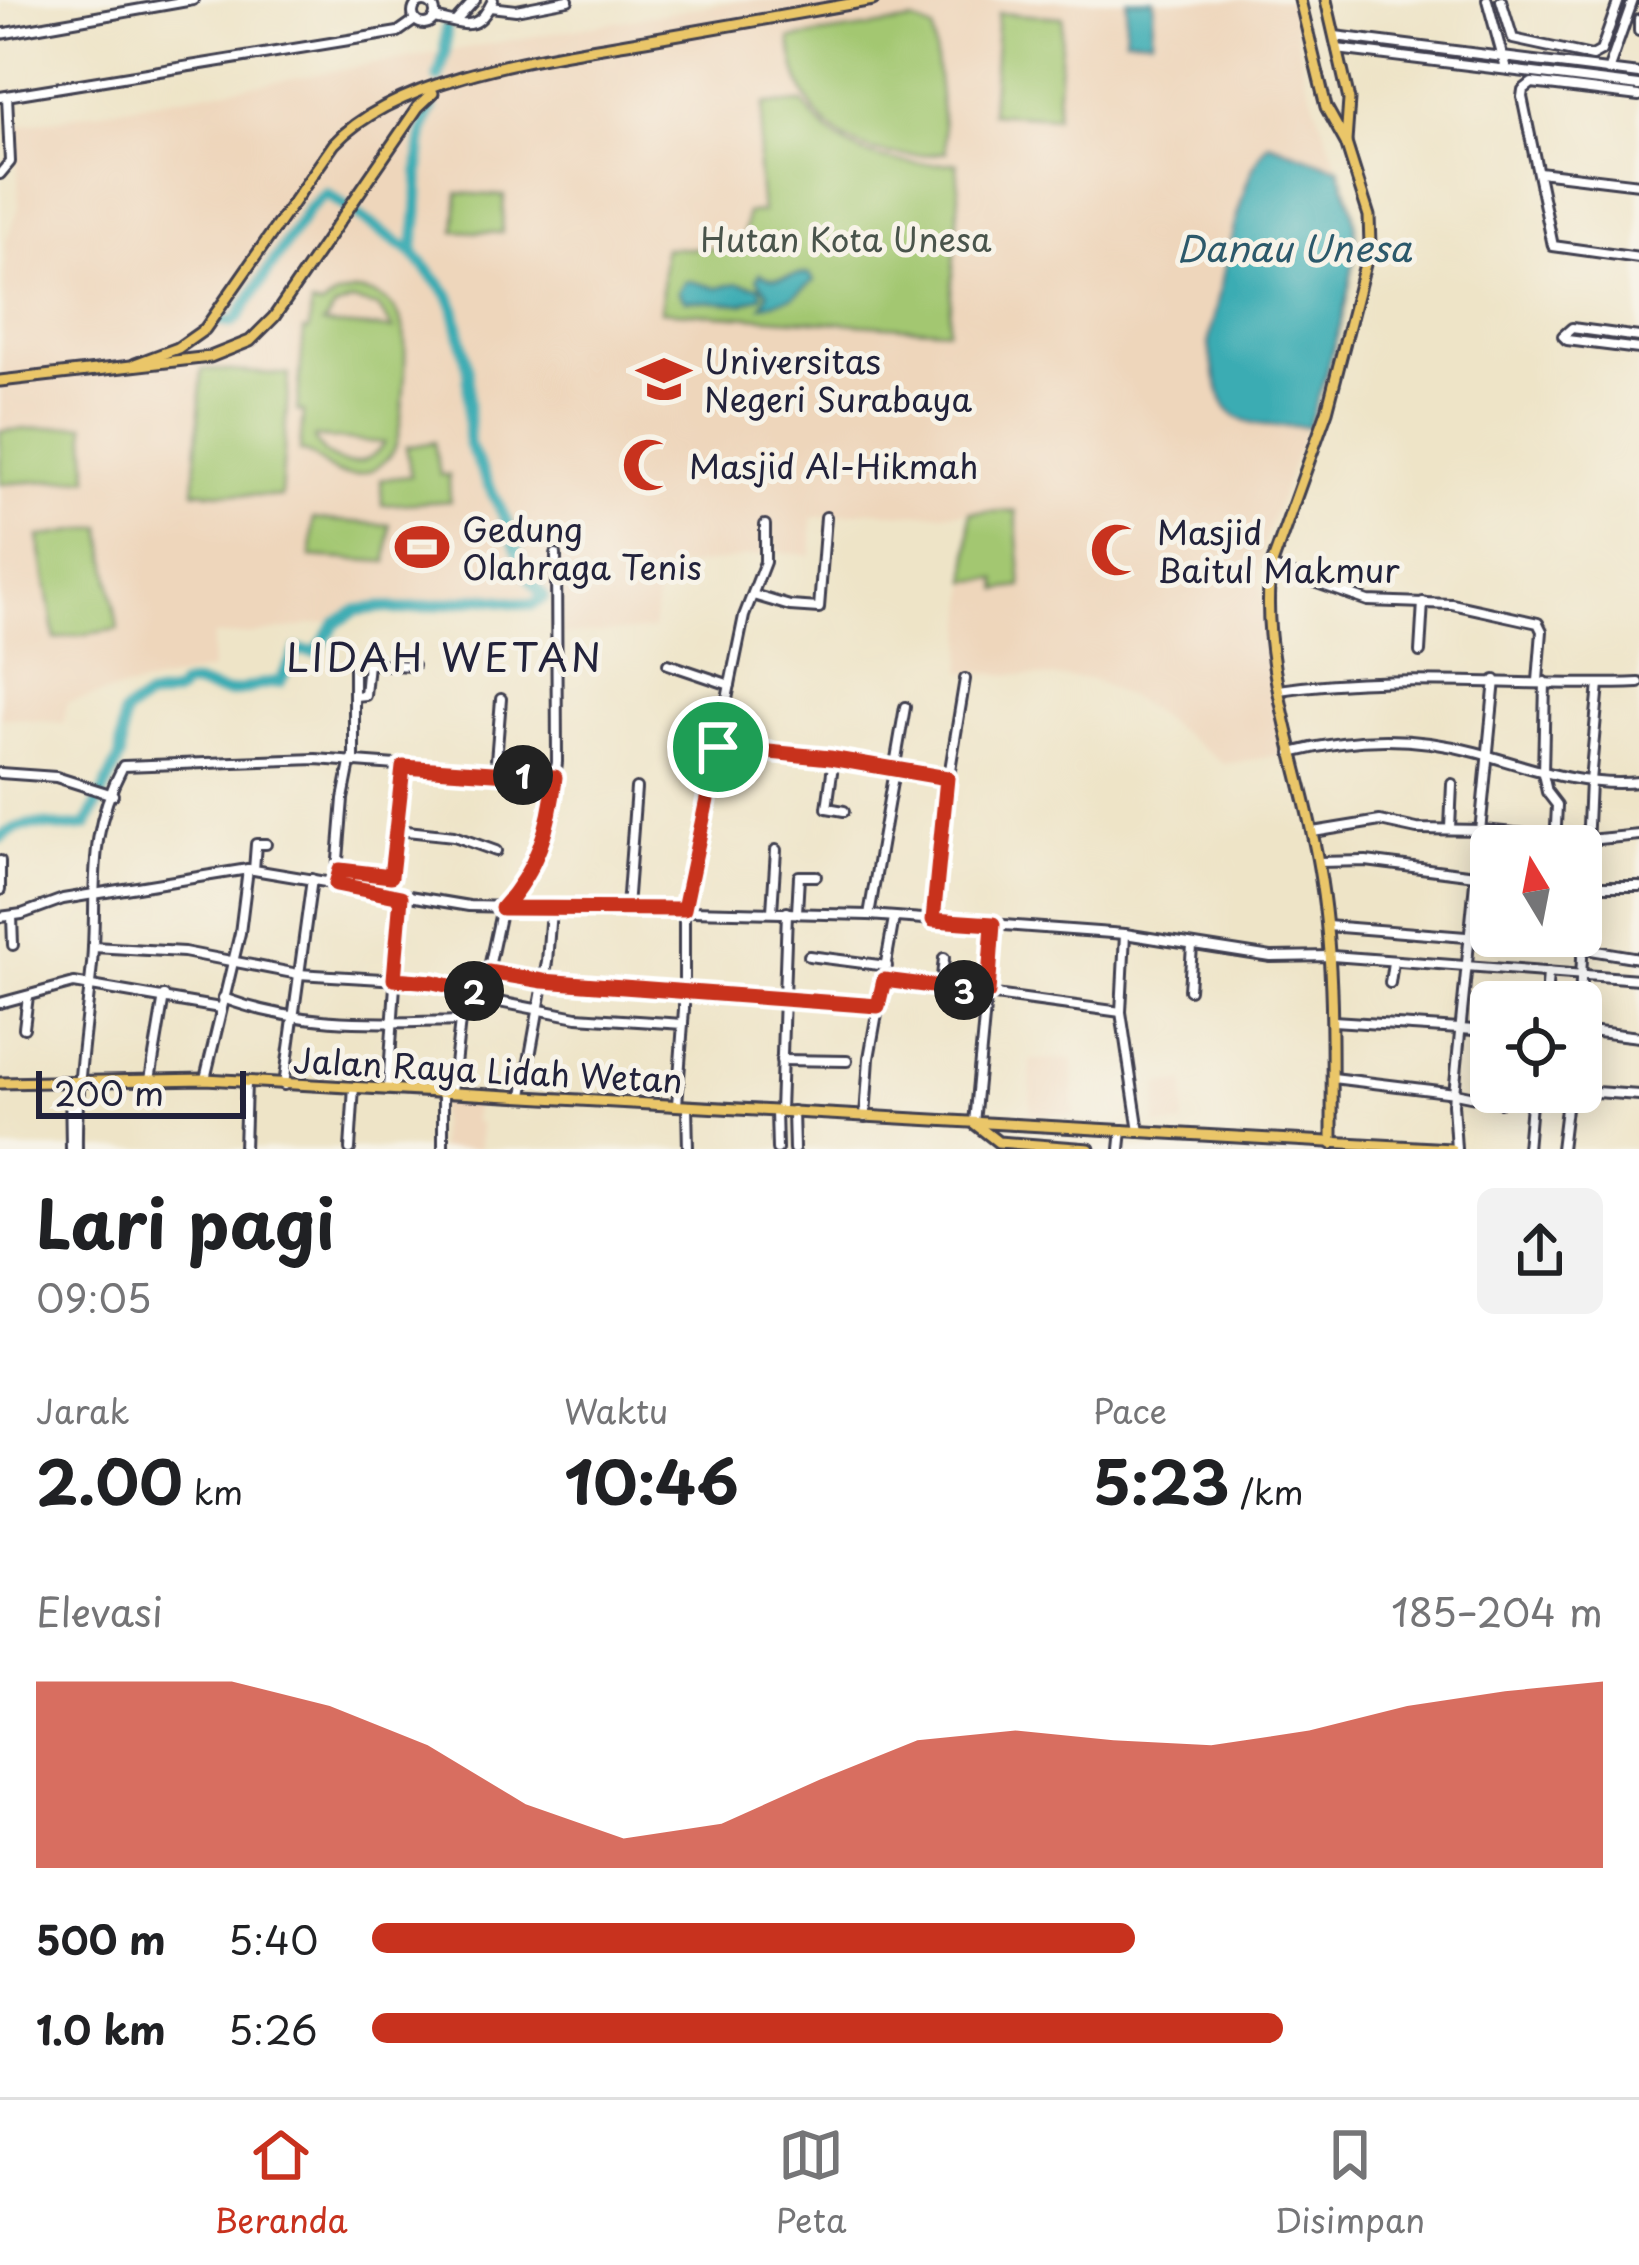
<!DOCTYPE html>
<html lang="id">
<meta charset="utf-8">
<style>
:root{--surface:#fff;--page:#f2f2f2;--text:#202124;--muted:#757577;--line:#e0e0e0;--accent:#c8321e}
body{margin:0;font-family:"Playpen Sans",sans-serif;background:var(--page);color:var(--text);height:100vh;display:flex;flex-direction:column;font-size:45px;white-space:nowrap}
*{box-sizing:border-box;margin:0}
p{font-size:39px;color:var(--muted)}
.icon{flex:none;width:66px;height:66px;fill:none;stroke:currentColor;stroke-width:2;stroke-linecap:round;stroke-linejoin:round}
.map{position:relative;height:1149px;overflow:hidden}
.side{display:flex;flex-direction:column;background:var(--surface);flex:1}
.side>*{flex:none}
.needle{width:78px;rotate:350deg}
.buttons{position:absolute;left:1470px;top:825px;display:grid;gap:24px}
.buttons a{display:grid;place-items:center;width:132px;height:132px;border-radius:18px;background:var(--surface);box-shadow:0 6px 30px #0003;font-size:60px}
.scale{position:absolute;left:36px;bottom:30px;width:210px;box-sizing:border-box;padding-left:12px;border:6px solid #22223b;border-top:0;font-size:33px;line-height:42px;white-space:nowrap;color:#22223b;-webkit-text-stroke:9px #f7f3e8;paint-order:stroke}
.pin{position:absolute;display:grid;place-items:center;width:102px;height:102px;color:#fff;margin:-51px;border:6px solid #fff;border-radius:50%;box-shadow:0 3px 12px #0007}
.km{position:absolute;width:60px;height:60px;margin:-30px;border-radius:50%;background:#222;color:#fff;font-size:33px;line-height:60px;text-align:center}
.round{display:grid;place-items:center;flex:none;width:126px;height:126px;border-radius:18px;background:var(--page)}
.overview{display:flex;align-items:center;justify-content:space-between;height:204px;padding:0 36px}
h1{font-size:66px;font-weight:700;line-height:90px}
.figures{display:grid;grid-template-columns:repeat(3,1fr);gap:18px;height:204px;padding:12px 36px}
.figures div{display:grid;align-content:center}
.figures b{font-size:60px;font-weight:700}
.figures small{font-size:33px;font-weight:400}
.figures p{font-size:33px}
.chart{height:336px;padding:24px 36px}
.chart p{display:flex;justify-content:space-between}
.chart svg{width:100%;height:216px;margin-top:12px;fill:var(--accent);opacity:.7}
ul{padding:0 36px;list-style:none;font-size:39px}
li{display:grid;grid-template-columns:192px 144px 1fr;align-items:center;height:90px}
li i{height:30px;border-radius:15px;background:var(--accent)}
.dock{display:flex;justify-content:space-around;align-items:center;height:168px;border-top:3px solid var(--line);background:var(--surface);font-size:33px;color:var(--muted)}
.dock a{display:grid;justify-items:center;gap:6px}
.dock .current{color:var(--accent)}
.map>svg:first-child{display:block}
.built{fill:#eed6bb}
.green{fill:#a3c771;stroke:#627456;stroke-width:3;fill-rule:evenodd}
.water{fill:#3bacb3;stroke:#2e6777;stroke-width:3}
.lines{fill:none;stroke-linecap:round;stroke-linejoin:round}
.river{stroke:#3bacb3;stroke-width:12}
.minor-casing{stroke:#413f50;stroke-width:14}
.major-casing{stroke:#413f50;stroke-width:15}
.minor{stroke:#fff;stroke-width:8}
.major{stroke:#eac669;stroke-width:9}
.route-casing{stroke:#fff;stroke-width:24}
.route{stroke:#c8321e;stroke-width:15}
.labels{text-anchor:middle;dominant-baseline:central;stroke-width:10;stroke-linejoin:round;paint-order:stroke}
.park-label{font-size:33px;fill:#49544b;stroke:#f7f3e8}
.poi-label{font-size:33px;fill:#22223b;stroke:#f7f3e8;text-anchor:start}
.street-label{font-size:33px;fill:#22223b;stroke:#f7f3e8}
.water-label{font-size:36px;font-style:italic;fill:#2c596b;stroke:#f7f3e8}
.quarter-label{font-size:39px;letter-spacing:3px;fill:#22223b;stroke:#f7f3e8}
</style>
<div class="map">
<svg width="1639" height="1149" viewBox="0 0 1639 1149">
<rect width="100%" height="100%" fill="#f7f3e8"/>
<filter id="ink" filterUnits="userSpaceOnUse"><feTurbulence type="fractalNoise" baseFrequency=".00833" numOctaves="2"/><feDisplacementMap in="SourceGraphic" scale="24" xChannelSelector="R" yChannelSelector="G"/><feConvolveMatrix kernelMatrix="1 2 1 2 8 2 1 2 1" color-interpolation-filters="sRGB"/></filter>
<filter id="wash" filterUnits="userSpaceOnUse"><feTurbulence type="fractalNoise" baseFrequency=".004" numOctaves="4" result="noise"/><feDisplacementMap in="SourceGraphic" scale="48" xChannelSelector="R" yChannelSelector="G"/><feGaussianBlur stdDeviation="2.7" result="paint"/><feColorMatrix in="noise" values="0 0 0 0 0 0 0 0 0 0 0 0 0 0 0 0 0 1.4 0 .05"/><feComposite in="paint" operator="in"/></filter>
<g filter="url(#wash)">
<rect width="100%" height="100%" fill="#eee4c7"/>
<g class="built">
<path d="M742 0H1289L1305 78 1339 168 1355 219 1356 237 1329 367 1266 536 1258 569 1287 754 1224 764 1140 703 1091 679 962 672 968 581 998 579 999 589 1015 511 901 514 875 510 812 518V556L764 549 762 555 660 570 653 630 560 635 558 603 483 596 257 634 213 636 211 670 67 702 64 723 0 717V388L6 242 19 207 16 126Z"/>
<path d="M1073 1059 1074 1114 1031 1115 1030 1060Z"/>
<path d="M1186 1082 1183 1126 1156 1125 1158 1084Z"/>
<path d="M439 1094 475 1095 474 1122 480 1123 479 1149H439Z"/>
</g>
<g class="green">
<path d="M998 13 1063 17 1056 117 991 113Z"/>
<path d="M913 21 933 30 946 152C861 167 798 129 790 39Z"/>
<path d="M803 103C840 158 895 167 957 163L959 195 948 330 661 311 664 248 742 249 747 213 762 212 758 167 764 104Z"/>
<path d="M458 193 504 196 502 233 455 231Z"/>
<path d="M357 291C377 293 393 301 401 320 410 339 403 431 394 450 386 463 372 473 357 475 326 479 321 454 300 451L303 412 297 411 304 330H309L311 305 321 307 336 296ZM353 301 378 307 393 329 323 324 335 308ZM314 438 315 437 384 443C365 472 329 469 314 438Z"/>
<path d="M202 369 289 375 281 497 194 491Z"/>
<path d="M85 425 89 478 0 484V431Z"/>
<path d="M434 442 440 475H449L450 501 382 505 381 479 411 476 406 447Z"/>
<path d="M1016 511 1022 587 999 590 997 579 968 581 970 512Z"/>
<path d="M313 519 390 525 387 562 311 557Z"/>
<path d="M102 527 118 629 55 639 39 537Z"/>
</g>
<g class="water">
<path d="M1127 0H1154L1152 39 1125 38Z"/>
<path d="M1269 143 1339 168C1345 186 1353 205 1355 223 1361 270 1325 380 1308 427 1272 424 1227 432 1219 389 1215 371 1209 359 1209 340 1219 300 1241 163 1269 143Z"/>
<path d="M760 273C778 285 790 273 810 274L814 281 793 297 762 306 768 293 757 279Z"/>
<path d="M690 281 717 288 737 283 760 287 762 296 742 304 685 300 678 292 684 282Z"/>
</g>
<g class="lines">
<g class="river">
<path d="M438 78 445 54 446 29"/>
<path d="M217 320 232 322 238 317 308 210 326 193 413 253"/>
<path d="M0 838C34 812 53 834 87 825L120 757 124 714 146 699 177 693 182 686C202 681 214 694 231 692 249 690 262 682 280 682L297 650 316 652 336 623 357 610 385 607 401 610 482 598 532 605 544 597 524 571 509 527 469 444 468 369 454 307 448 294 413 253C414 237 418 220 418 204 420 168 417 141 432 107"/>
</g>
</g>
</g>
<g filter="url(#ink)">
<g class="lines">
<defs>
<g id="minor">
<path d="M1487 0 1506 69"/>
<path d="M1501 0 1513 39 1592 56 1601 51 1619 0"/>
<circle cx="424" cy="13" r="11"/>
<path d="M490 7 516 10 568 0"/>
<path d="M434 18C465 24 477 34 493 0"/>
<path d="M1639 20V31"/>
<path d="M456 21 475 0"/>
<path d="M0 34 193 0"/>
<path d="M1335 36 1639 74"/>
<path d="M1337 49 1639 86"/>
<path d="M1608 71 1633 0"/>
<path d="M1639 96 1532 83 1523 90 1522 97 1553 246 1639 258"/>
<path d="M0 97 398 32 415 20"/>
<path d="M1539 172 1639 184"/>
<path d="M0 174 10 162 7 96"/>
<path d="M1639 337 1572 328 1563 336 1567 340 1639 349"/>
<path d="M1271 567 1368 601 1452 604 1538 623 1542 631 1538 681"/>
<path d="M753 595 790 606 819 608 826 517"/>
<path d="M1420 652 1423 602"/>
<path d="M668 664 730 685"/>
<path d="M1545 682 1543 774 1547 792 1557 805 1555 846"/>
<path d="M1279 690C1399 672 1519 688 1639 683"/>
<path d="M355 696 365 695 368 663"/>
<path d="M718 747 830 757 947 778"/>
<path d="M1291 753C1353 736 1413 735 1475 752 1529 767 1581 788 1639 782"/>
<path d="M834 758 827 808 844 811"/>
<path d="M354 763V663L413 666"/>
<path d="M0 773 56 777 113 795"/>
<path d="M495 773 501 699"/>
<path d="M1450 828 1452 784"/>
<path d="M397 830 454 836 496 851"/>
<path d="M1313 832 1380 821 1417 829 1483 830 1588 840 1639 835"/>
<path d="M0 861V890"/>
<path d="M1318 862 1366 861 1491 877"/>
<path d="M254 870 256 844H266"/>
<path d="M339 870 391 876"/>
<path d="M336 884 343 799 350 763"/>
<path d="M1581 886H1639"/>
<path d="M388 895 403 767"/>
<path d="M627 908 636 788"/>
<path d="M772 911 776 850"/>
<path d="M797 912 799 876H816"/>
<path d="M869 915 905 707"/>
<path d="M12 916 13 945"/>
<path d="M0 917 22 914 63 899 248 869 469 906 869 915 1125 934 1271 957 1332 956 1639 979"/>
<path d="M933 920 944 806 965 679"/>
<path d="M1327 926 1555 944 1639 958"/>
<path d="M1125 934 1121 1012 1139 1132"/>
<path d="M93 947 184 952 298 974 433 982 476 992"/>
<path d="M809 956 887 966"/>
<path d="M488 972 543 981 878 1006"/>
<path d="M884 980 1121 1012"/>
<path d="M1390 983 1393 962"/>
<path d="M941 986 944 958"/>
<path d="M1189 990 1192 946"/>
<path d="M473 997 577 1017 683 1024"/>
<path d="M223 998C303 1028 376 1023 460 1021"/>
<path d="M1546 1002 1548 972"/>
<path d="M1580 1002 1590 781 1599 684"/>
<path d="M0 1003 74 983 220 1008"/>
<path d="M1333 1021 1491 1031"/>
<path d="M24 1028 28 996"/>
<path d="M1581 1030 1639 1037"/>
<path d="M781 1060 847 1061"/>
<path d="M1333 1078 1455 1093 1500 1102 1508 1092"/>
<path d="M205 1079 240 933 248 869"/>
<path d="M150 1080 164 996"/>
<path d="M70 1081 71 1149"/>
<path d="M284 1085 312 879"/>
<path d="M388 1089 401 897"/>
<path d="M452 1091 460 1021 488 972 502 907 530 871 552 805 557 762 556 554"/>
<path d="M1581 1091 1639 1095"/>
<path d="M1518 1092 1532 1093"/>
<path d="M523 1095 547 962 551 910"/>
<path d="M677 1105 684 1009V909L744 616 765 562V525"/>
<path d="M687 1106 688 1149"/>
<path d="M776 1111 777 1149"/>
<path d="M780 1111 787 912"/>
<path d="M793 1111 794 1149"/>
<path d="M865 1117 869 1058 894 918"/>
<path d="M974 1123 993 924"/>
<path d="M77 1149C76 1086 86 1027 92 964 98 888 85 838 123 766L316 759 555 777"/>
<path d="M244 1149 246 1082"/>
<path d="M350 1149 354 1087"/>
<path d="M443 1149V1092"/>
<path d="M1120 1149 1122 1130"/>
<path d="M1456 1149 1453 1104 1495 680"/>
<path d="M1527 1149 1532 1092"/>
<path d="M1561 1149 1568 1092"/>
</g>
<g id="major">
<path d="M1300 0 1326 107 1346 143 1369 216 1370 245 1327 411 1271 567C1257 660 1304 776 1319 868 1335 960 1332 1051 1332 1144"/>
<path d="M1326 0 1349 100 1346 142"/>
<path d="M135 364 178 348 205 329 334 144C397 75 557 55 645 40 721 26 797 13 873 0"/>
<path d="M0 381 210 357 250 341 274 317 418 107 433 93"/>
<path d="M0 1083 205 1079 1451 1149"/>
<path d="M975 1124 998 1142 1089 1149"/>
</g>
</defs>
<use href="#minor" class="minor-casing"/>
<use href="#major" class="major-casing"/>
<use href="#minor" class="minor"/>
<use href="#major" class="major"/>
</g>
</g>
<g class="lines" filter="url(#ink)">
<defs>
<path id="route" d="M718 747 830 758 947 778 933 920 993 924 988 993 884 980 878 1006 543 981 488 972 476 992 433 982 394 979 401 897 336 884 340 870 391 876 403 767 555 777C550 827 537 870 502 908L684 909Z"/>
</defs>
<use href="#route" class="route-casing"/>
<use href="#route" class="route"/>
</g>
<defs>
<symbol id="university-bare" viewBox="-9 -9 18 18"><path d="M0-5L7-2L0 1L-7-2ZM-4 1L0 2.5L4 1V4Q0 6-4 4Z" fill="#c8321e" stroke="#f7f3e8" stroke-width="2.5" paint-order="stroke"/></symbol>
<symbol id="mosque-bare" viewBox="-9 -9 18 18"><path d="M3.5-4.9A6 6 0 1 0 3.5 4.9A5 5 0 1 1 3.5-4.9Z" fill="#c8321e" stroke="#f7f3e8" stroke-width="2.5" paint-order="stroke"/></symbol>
<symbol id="stadium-bare" viewBox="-9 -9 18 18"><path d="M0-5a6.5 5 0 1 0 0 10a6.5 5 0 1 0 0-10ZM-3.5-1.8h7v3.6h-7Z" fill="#c8321e" stroke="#f7f3e8" stroke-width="2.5" paint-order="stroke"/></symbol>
</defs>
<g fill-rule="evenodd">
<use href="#university-bare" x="626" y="341" width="76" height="76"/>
<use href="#mosque-bare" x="611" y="427" width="76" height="76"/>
<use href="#stadium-bare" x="384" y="509" width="76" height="76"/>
<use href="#mosque-bare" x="1079" y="512" width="76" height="76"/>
</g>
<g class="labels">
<g class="park-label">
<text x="846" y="238">Hutan Kota Unesa</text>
</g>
<g class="poi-label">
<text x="704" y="360">Universitas<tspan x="704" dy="38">Negeri Surabaya</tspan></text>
<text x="689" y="465">Masjid Al-Hikmah</text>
<text x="462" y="528">Gedung<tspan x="462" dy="38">Olahraga Tenis</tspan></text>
<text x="1157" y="531">Masjid<tspan x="1157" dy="38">Baitul Makmur</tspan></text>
</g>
<g class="street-label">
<text transform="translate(488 1069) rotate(3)">Jalan Raya Lidah Wetan</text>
</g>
<g class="water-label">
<text x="1294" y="247">Danau Unesa</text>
</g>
<g class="quarter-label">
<text x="445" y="655">LIDAH WETAN</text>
</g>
</g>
</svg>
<div class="buttons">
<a><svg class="needle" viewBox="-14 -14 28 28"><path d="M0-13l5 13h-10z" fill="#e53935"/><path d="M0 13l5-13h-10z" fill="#757577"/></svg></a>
<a><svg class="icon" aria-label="locate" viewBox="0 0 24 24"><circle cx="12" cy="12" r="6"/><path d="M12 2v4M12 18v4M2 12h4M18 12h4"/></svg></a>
</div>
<div class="scale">200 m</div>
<div class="pin" style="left:718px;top:747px;background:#1e9e55"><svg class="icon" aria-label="arrive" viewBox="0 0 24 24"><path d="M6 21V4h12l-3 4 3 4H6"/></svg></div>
<b class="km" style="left:523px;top:775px">1</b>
<b class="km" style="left:474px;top:991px">2</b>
<b class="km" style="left:964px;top:990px">3</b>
</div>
<section class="side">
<div class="overview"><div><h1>Lari pagi</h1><p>09:05</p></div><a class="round"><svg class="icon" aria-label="share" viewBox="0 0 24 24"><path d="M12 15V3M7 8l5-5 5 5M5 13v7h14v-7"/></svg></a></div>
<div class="figures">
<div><p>Jarak</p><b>2.00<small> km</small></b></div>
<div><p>Waktu</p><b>10:46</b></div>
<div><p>Pace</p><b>5:23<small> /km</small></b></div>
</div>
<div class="chart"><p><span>Elevasi</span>185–204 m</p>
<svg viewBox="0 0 160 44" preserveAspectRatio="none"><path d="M0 44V6L10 6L20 6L30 11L40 19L50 31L60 38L70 35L80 26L90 18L100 16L110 18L120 19L130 16L140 11L150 8L160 6V44z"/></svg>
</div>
<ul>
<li><b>500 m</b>5:40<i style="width:62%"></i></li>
<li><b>1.0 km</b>5:26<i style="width:74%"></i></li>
</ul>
</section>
<nav class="dock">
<a class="current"><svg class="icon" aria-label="home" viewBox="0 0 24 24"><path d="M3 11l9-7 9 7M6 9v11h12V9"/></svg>Beranda</a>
<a><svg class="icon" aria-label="map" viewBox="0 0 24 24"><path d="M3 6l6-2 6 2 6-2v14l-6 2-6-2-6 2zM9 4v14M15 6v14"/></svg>Peta</a>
<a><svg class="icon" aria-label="saved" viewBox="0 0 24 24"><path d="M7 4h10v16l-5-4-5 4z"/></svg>Disimpan</a>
</nav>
